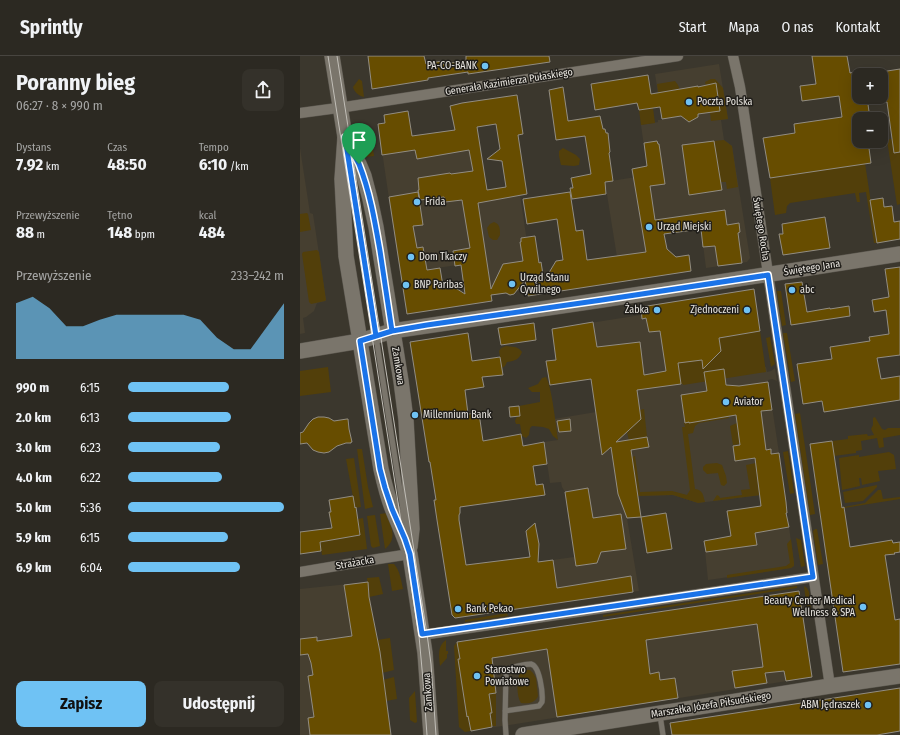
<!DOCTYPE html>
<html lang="pl">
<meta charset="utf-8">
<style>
:root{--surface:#2c2922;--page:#34312a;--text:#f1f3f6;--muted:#a6a6a5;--line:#484540;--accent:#6fc2f4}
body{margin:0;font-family:"Fira Sans Condensed",sans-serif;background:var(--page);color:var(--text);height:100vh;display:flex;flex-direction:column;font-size:15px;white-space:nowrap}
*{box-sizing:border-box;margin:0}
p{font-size:13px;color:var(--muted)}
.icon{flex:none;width:22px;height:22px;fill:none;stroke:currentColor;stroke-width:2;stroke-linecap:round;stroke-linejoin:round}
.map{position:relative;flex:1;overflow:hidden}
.drawer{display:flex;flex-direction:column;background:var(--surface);width:300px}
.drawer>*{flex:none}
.buttons{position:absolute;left:552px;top:12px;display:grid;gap:8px}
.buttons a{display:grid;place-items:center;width:36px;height:36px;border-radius:8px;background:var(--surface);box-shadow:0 4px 16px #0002,0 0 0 1px var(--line);font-size:20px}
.pin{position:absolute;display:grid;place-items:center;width:34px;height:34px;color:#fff;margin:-41px -17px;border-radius:50% 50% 50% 0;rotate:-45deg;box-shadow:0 0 4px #0007}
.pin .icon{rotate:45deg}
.round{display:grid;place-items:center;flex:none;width:42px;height:42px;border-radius:8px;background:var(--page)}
.summary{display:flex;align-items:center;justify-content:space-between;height:68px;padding:0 16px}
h1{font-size:22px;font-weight:700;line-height:30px}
.metrics{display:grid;grid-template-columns:repeat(3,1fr);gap:6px;height:68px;padding:4px 16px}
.metrics div{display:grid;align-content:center}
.metrics b{font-size:17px;font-weight:700}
.metrics small{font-size:11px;font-weight:400}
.metrics p{font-size:11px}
.chart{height:112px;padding:8px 16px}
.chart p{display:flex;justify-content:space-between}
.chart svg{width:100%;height:72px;margin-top:4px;fill:var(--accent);opacity:.7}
.action{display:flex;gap:8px;margin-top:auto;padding:8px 16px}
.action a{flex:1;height:46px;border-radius:8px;background:var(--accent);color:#111;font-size:16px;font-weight:700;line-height:46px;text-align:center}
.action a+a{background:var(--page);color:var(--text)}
ul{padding:0 16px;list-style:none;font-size:13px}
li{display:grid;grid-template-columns:64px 48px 1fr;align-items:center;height:30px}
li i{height:10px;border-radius:5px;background:var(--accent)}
header{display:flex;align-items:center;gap:24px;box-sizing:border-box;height:56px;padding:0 20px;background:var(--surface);border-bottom:1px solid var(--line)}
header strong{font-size:19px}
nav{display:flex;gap:22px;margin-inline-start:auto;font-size:14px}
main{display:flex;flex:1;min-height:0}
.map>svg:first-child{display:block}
.built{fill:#463f30}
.green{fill:#523f0a}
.building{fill:#674d00;stroke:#928d83;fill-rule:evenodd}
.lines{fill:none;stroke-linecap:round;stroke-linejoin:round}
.lane-casing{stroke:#5a564e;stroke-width:6}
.street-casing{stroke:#5a564e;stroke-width:11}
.secondary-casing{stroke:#5a564e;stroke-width:16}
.lane{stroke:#7a756b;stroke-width:5}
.street{stroke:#7a756b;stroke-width:10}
.secondary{stroke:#7a756b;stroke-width:15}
.tram{stroke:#c2bfb8;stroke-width:1}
.route-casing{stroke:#fff;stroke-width:8}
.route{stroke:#1a73e8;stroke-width:5}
.poi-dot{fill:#6fc2f4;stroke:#201e1a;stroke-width:1.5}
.labels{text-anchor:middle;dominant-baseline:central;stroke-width:3;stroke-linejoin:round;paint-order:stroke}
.poi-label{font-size:10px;fill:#eae7e1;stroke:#201e1a;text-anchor:start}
.street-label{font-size:10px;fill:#eae7e1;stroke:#201e1a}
</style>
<header>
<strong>Sprintly</strong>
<nav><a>Start</a><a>Mapa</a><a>O nas</a><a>Kontakt</a></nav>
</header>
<main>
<section class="drawer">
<div class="summary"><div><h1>Poranny bieg</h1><p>06:27 · 8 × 990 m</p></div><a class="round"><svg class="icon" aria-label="share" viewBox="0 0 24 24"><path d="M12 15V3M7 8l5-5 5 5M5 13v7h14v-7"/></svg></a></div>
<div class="metrics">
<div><p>Dystans</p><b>7.92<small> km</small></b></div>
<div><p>Czas</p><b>48:50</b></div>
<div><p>Tempo</p><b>6:10<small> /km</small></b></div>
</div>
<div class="metrics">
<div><p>Przewyższenie</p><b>88<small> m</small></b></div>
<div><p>Tętno</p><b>148<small> bpm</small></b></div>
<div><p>kcal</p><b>484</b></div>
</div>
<div class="chart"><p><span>Przewyższenie</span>233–242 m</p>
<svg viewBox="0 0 160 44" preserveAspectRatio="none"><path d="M0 44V10L10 6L20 13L30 24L40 24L50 20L60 17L70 17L80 17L90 17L100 17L110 20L120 31L130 38L140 38L150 24L160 10V44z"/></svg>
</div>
<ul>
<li><b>990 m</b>6:15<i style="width:65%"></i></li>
<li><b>2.0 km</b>6:13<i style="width:66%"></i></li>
<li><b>3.0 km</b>6:23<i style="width:59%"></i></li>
<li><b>4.0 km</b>6:22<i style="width:60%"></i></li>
<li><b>5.0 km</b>5:36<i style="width:100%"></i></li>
<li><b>5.9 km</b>6:15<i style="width:64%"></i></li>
<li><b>6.9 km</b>6:04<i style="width:72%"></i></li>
</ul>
<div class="action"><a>Zapisz</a><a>Udostępnij</a></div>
</section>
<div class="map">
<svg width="600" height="679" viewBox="0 0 600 679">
<rect width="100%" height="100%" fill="#3b372d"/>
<g class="built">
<path d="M419 8 428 63 421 64 424 84 432 90 450 202 447 206 406 212 401 173 358 179 364 219 321 226 305 126 348 119 341 69 358 66V64H362L355 18Z"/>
<path d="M162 48 178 146 220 139 235 239 228 240 227 233 217 235 214 238 210 239 207 237 191 239 187 205 100 217 78 68H81L82 67V68H84L86 64 85 63 84 59 108 55 113 80 154 74 150 50Z"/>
<path d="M0 92 10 157 13 158 26 244 25 245 17 247 14 255 6 261 3 262 5 277 0 278Z"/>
<path d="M369 246 381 328 466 311 467 316 471 315 475 312 477 325 472 323 468 324 479 397 461 439 398 447 373 439 338 440 341 461 327 462 339 535 237 550 231 507 274 501 265 436 262 431 261 426 250 427 244 386 258 384 254 363 296 356 285 282 254 287 252 273 341 259V251Z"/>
<path d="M489 471 494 507V510L491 512 408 524 404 485Z"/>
<path d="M68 526 91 679H0V533Z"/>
<path d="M499 535 512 621 171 675 168 661H167L158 603H160L157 586Z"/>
</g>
<g class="green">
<path d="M59 23 62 25 64 41C59 40 54 36 53 31Z"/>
<path d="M411 23H415L423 32 428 63 411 65 410 56 419 55V56H420L416 28 406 30 405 26Z"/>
<path d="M375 25 378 29 380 34 359 37 358 36 357 28Z"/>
<path d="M353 52 355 67 341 69 339 54Z"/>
<path d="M66 71 70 74 74 100 65 101 63 100 57 73Z"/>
<path d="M600 81V148L597 149 587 84Z"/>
<path d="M424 84 432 90 438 131 427 133 426 126H420L414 85Z"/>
<path d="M263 92 276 99 280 103 279 109 274 110 261 109 259 100V95Z"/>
<path d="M565 107 577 187H574L566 136 559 137 560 146H557L555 137 490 147 487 150 486 157 475 159 470 122Z"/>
<path d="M7 157 8 158 11 174 0 176V158Z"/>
<path d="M194 166C200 168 200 173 200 179L197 184H193L189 181 187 172 190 168Z"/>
<path d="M17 194 19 196 26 244 25 245 11 248 9 246 2 198 3 196Z"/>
<path d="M477 235H481L486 269 482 270Z"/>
<path d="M460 275 466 316 383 329V328H381L377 304 390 305 415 302 421 295 419 282Z"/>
<path d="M483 277H487L495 325 491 326Z"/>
<path d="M470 281 475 308 471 311 466 282Z"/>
<path d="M206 290C213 291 218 290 222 296 219 304 214 305 207 306L205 310 202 312 199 295 201 292Z"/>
<path d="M28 311 31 336 0 340V315Z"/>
<path d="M246 321C252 331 256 371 258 384L253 380 249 373 243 371 232 370 230 372 229 379 226 382 222 380 220 368H216L215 365 216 362 220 359 219 350 240 346V336H232L228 332 238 328 242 322Z"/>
<path d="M344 353 347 381 329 385 327 376 341 363 340 354Z"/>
<path d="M500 357 515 458 510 459 495 358Z"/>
<path d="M423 360H428L429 362 399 367 395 370 393 377 388 378 395 433C403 434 403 439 405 446L398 447 373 439 338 440 332 401 335 400 340 436 372 435 387 439 390 434 382 371H385L384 367 389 365V367L423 361Z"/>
<path d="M575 361 582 373 585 374 588 372H600V379L583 382 584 391 579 392 577 382 561 385 562 394 556 395V397L534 400 532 385 548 383V380L567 378 568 380 574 379 571 373 573 369V362Z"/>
<path d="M437 367 440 388 433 389 430 370Z"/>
<path d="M57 393H62L68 431 73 451 65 453Z"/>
<path d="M488 395 494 437 490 438 483 396Z"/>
<path d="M589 396 594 399 596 413 578 415 580 425 562 429 561 422H559L560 430 542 434 539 402 559 399V401Z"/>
<path d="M54 402 61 451 55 452 46 403Z"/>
<path d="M417 407 422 409 426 420 427 427 424 430 421 429 418 417 407 418 403 414V411L406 408Z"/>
<path d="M456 407 461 439 413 445 417 439 419 440 420 442 442 439 441 434 450 433 446 409Z"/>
<path d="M577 429V431L563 445 545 447 543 436Z"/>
<path d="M578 434H581L583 443 600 441V443L544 452V451L565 447Z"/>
<path d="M87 457C91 470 98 483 85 493L80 458Z"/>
<path d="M75 459 80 490 73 492 71 490 67 460Z"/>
<path d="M63 462 67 493 22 499 20 486 60 479 58 463Z"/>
<path d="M515 473H517L523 508 518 509 513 475Z"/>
<path d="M496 482 501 484 505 510 501 511Z"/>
<path d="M491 483 494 507V510L491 512 427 522V519L486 510 490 507 487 488Z"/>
<path d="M88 508H94C100 515 101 524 103 533L92 535Z"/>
<path d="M79 521 83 538 69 541 67 522Z"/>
<path d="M497 530V532L303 561V559Z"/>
<path d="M504 530 507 532 509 536 512 561H508Z"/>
<path d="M207 557 208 560 165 566V564Z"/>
<path d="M90 582 94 614 82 617 77 584Z"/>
<path d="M146 584V595H148V598H147V602L140 610C139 600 137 590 146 584Z"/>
<path d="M157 586 160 603 158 604 167 660H168L171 675 165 676 159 671 154 590Z"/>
<path d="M224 614H230L233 617 236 622 238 640C235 647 228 648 221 647 216 640 217 624 220 616Z"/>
<path d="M94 621 97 643 86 645 83 624Z"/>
<path d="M115 635 117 666 115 667 110 664 109 642Z"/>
<path d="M196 637V670H192L190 657 189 638Z"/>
</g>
<g class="building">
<path d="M68 0H124L126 8 142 5 143 8 166 5V0H249L250 6 168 18V16L128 22V24L72 33Z"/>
<path d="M512 0H547L550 17 559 15V41H567L570 63H558L559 85H568L571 107 470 122 463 82 495 77 494 68 542 61 539 40 502 45 500 30 516 28Z"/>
<path d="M600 13V96L594 97 587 46 581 47V36L584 35 581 16Z"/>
<path d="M348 19 351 38 398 30V31L416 27 420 55 398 58V61L389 66 381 60 362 63 360 51 339 54 337 47 295 54 291 28Z"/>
<path d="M263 31 268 65 300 60 303 73H305L306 77H308L310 96 309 97 313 125 305 126 306 138 272 143 270 132H273L271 122 291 118 285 80 256 84 249 34Z"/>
<path d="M217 39 223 78 218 79 227 138 178 147 191 233 203 208 223 205 220 186H221V182L235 180 239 207 241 206 244 225 256 205 263 204 257 163 227 168 223 143 270 136 276 175 283 174 287 204 346 196 332 113 347 110 344 87 357 85 358 88H359L365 128 350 130 355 164 425 154 427 169 439 167 440 176 438 177 442 207 418 210 415 190 403 191 401 173 364 178 367 193 376 201 389 199 391 215 228 240 225 224 214 238 210 239 206 237 191 239 192 245 107 258 89 141 118 136 123 169 113 170 117 192 123 191 127 214 140 212 143 230 151 229 165 238 161 209 155 210 153 195 170 192 162 144 145 146 144 141 120 144 118 134H119L118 122 150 117 151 118 173 115 169 94 117 103 115 94 82 99 78 68 85 67 84 59 108 55 112 80 155 74 150 50 162 47ZM196 68 200 93 187 103 202 105 206 131 187 134 177 71Z"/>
<path d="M414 85 422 134 389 139 382 89Z"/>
<path d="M583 142 584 151 592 150 594 166 600 165V183L577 187 570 144Z"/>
<path d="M525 161 530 192 483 199 479 178H483L482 168Z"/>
<path d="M600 211V299L577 302 581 323 600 320V344L524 356 522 345 503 348 497 308 532 303 530 291 570 285 569 281 589 278 586 254 574 256 572 244 589 241 585 213Z"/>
<path d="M502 226 507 256 530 252V253L549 250 550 260 491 269 485 228Z"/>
<path d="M454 233 460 275 419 282 421 295 403 313 402 304 378 307 381 328 337 334 341 363 316 386 347 381 349 391 331 394 341 461 327 462 318 438 311 391 302 399 291 323 250 329 246 305 256 304 252 273 293 266 297 291 340 286 344 319 366 315 360 275 349 276 346 262 342 263 341 251Z"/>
<path d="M234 267 236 284 201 289 198 272Z"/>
<path d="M168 277 172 305 200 301 203 319 182 321 184 331 165 334 168 358 179 357 183 385 221 378 223 390 244 386 247 408 233 410 236 429 243 428 245 439 160 451V457L159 459V464L166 509 230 501 226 475 235 467 239 488 238 506 253 504 257 532 331 520 333 536 155 562 152 559 137 464 134 444H136L130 406H129L110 286Z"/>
<path d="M424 313 426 329 439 330 468 326 472 354 461 355 466 394 471 393V398L479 397 486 446 487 457H486L489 471 455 477 457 489 406 496 404 485 431 480 427 455 461 450 455 402 435 405 433 390 440 389 436 359 389 367V366L385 367 381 339 407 335 404 316Z"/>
<path d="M219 350 220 360 210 361 209 351Z"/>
<path d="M18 361H24L29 362 34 365 47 363H48L49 373 52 386H51V387H46L37 390 29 396 24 397 18 396 13 394 7 387 0 388V377L3 376 9 367 13 363Z"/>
<path d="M270 363 271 375 259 376 257 365Z"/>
<path d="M532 385 542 452 544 451 550 491 592 484 593 487 600 486V496L594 497 595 498 585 499 595 564 600 563V608L543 616 510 388Z"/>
<path d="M288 432 293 462 321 458 326 493 301 496 297 507 276 510 265 436Z"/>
<path d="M53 440 55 452 56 451 60 479 20 486 21 495 0 498V476L32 472 29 456H31L29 444Z"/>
<path d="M366 457 372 493 347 497 341 461Z"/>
<path d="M68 526 69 541 80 596 91 679H10L8 662 14 661 8 620 13 619 11 607 8 598 0 599V583L17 581V585L52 580 44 529Z"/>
<path d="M499 535 512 621 486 625 484 615 465 617 467 627 435 632 432 615 463 611 457 568 346 584 350 618 359 616 360 624 375 622 378 642 257 661 247 593 205 600 192 602 196 637 189 638 192 657H190L192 671 171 675 168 660 167 661 158 603H160L157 586Z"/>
<path d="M600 632V675L577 679H372L370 667Z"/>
</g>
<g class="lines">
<defs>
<g id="lane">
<path d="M49 108 105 466"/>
<path d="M205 655 239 650 242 646C243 638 240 610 231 608 227 608 222 609 218 610 213 611 208 612 206 618L205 664 206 679"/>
<path d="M360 659 363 679"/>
</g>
<g id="street">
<path d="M433 0 440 31 530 630"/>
<path d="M0 57 45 51 378 0"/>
<path d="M0 516 78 503 110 498"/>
<path d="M122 579 513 521"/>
</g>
<g id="secondary">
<path d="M32 0 45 81 42 123 46 200 81 413C84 426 87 439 92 452 98 467 105 482 110 498L125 597 131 679"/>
<path d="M45 82 59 108 64 120 70 143 76 171 101 325 106 364 111 454 112 473 110 491"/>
<path d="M0 295 60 285 92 275 302 244 600 198"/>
<path d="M223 679 530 630 600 620"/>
</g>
</defs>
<use href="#lane" class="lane-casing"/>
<use href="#street" class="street-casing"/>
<use href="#secondary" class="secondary-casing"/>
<use href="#lane" class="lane"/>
<use href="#street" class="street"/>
<use href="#secondary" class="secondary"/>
<g class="tram">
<path d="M28 0 119 580 123 624 127 679"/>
<path d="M37 0 127 578 131 608 136 679"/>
</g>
</g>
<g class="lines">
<defs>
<path id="route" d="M59 108C70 136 75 166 80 195 84 222 88 248 92 275L60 285 80 413 85 432 92 453 105 483 110 498 122 578 513 521 468 219 302 244 127 269 92 275 76 280 45 81 59 108"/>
</defs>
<use href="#route" class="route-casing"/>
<use href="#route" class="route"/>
</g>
<g class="poi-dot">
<circle cx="185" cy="10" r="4"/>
<circle cx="389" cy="46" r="4"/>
<circle cx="117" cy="146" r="4"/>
<circle cx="349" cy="171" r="4"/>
<circle cx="111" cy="201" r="4"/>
<circle cx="212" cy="228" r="4"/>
<circle cx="106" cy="229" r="4"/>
<circle cx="492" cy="234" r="4"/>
<circle cx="357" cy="254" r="4"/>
<circle cx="447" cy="254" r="4"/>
<circle cx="426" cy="346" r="4"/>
<circle cx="115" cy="359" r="4"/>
<circle cx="563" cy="551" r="4"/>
<circle cx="158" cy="553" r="4"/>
<circle cx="177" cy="620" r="4"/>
<circle cx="568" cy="649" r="4"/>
</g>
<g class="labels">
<g class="poi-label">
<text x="177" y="10" text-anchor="end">PA-CO-BANK</text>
<text x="397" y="46">Poczta Polska</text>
<text x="125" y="146">Frida</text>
<text x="357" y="171">Urząd Miejski</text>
<text x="119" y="201">Dom Tkaczy</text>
<text x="220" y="222">Urząd Stanu<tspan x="220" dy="12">Cywilnego</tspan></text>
<text x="114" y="229">BNP Paribas</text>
<text x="500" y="234">abc</text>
<text x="349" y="254" text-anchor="end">Żabka</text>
<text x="439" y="254" text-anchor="end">Zjednoczeni</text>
<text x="434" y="346">Aviator</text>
<text x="123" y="359">Millennium Bank</text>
<text x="555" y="545" text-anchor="end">Beauty Center Medical<tspan x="555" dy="12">Wellness &amp; SPA</tspan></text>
<text x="166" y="553">Bank Pekao</text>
<text x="185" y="614">Starostwo<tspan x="185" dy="12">Powiatowe</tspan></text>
<text x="560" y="649" text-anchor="end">ABM Jędraszek</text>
</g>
<g class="street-label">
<text transform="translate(209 26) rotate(-9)">Generała Kazimierza Pułaskiego</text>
<text transform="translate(461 173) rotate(81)">Świętego Rocha</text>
<text transform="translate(512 212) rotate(-9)">Świętego Jana</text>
<text transform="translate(98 310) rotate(81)">Zamkowa</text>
<text transform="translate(55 507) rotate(-10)">Strażacka</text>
<text transform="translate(128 636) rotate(-94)">Zamkowa</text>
<text transform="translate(411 649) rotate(-9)">Marszałka Józefa Piłsudskiego</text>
</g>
</g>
</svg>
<div class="buttons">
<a>+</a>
<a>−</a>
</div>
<div class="pin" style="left:59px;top:108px;background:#1e9e55"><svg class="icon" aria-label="arrive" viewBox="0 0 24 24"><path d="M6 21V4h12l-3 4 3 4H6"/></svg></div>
</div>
</main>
